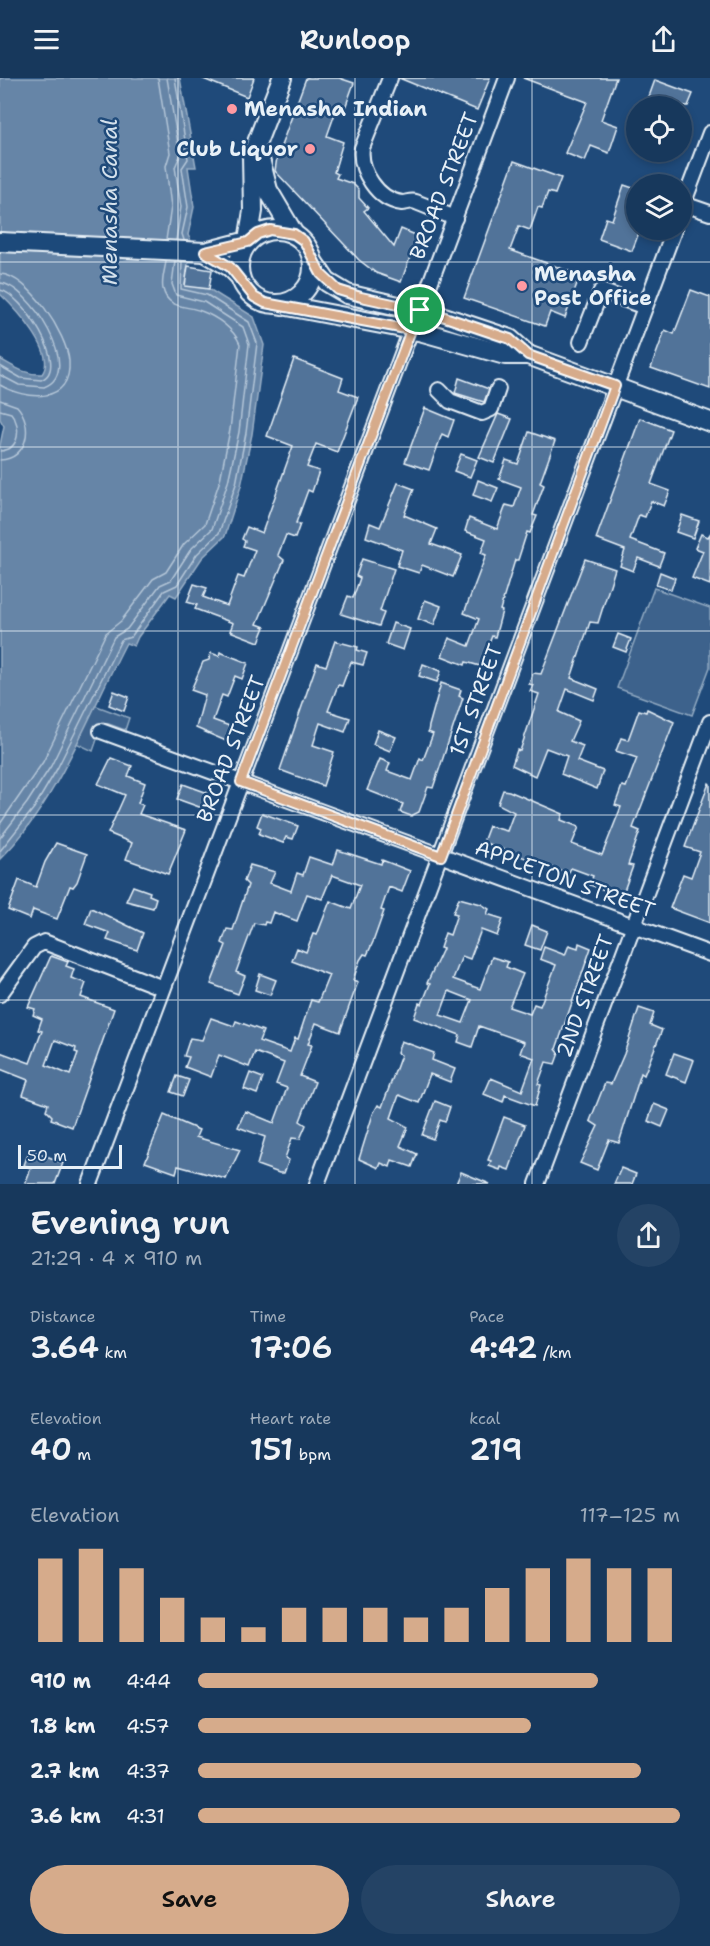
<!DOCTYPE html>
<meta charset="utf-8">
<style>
:root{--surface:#17385c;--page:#244365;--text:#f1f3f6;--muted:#9eacbb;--line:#365272;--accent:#d6ab8b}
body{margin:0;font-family:"Shantell Sans",sans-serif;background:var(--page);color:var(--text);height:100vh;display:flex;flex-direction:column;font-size:22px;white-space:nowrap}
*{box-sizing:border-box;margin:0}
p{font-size:20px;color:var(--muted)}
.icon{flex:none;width:33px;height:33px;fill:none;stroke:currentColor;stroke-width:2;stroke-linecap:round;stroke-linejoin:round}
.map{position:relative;height:1106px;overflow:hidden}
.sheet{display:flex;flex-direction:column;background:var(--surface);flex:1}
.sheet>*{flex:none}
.controls{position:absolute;left:626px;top:18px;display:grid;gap:12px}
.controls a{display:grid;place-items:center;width:66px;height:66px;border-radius:50%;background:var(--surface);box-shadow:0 3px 9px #0003,0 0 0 2px var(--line);font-size:30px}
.scale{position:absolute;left:18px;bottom:15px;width:104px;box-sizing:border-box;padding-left:6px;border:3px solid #e8f1f8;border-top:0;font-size:16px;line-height:21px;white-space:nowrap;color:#e8f1f8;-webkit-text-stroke:4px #1f4a7a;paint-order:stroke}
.pin{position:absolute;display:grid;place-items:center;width:51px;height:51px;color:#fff;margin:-26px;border:3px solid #fff;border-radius:50%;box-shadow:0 2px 6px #0007}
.round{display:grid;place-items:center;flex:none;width:63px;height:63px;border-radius:32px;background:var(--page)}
.headline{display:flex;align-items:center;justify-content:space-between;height:102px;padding:0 30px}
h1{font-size:33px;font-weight:600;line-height:45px}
.figures{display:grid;grid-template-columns:repeat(3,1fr);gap:9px;height:102px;padding:6px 30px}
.figures div{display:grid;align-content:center}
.figures b{font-size:30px;font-weight:600}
.figures small{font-size:16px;font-weight:400}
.figures p{font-size:16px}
.chart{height:168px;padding:12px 30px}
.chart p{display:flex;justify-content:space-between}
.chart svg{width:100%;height:108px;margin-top:6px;stroke:var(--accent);stroke-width:6}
.action{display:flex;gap:12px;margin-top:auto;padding:12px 30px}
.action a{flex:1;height:69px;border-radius:36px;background:var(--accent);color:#111;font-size:24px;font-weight:600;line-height:69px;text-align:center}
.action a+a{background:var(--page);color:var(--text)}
ul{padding:0 30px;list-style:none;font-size:20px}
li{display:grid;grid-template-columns:96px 72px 1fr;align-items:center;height:45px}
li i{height:15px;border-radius:8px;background:var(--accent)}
header{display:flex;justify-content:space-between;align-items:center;height:78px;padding:0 30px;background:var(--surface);font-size:27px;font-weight:600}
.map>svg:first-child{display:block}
.green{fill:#3c628c;stroke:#92aac2;stroke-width:1.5}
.water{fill:#6685a7;stroke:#9ab0c7;stroke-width:1.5}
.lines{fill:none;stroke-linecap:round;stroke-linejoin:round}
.shore{stroke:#b4c6d8;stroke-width:1.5}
.building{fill:#517399;stroke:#e8f1f8;stroke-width:1.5;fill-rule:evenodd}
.minor-casing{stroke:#e8f1f8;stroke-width:18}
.major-casing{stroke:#e8f1f8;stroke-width:22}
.minor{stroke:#1f4a7a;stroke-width:14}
.major{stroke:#1f4a7a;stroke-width:18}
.route-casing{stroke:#fff;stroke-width:12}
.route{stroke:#d6ab8b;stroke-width:8}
.grid{fill:none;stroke:#e8f1f8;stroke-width:1.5;stroke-opacity:0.55}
.poi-dot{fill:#ff9aa2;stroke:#1f4a7a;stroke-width:2}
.labels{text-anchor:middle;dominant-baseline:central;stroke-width:5;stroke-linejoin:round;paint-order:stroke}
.poi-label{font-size:21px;font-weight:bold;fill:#e8f1f8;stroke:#1f4a7a;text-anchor:start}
.street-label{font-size:21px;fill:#e8f1f8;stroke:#1f4a7a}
.water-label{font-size:22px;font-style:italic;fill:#d4e1ec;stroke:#1f4a7a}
</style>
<header><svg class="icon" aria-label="menu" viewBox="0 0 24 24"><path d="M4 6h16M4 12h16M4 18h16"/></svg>Runloop<svg class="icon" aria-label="share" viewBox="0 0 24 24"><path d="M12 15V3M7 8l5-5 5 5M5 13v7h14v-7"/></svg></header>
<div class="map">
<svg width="710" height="1106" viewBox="0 0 710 1106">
<rect width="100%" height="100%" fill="#1f4a7a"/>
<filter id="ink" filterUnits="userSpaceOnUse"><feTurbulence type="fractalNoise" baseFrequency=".0167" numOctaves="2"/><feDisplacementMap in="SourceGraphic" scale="12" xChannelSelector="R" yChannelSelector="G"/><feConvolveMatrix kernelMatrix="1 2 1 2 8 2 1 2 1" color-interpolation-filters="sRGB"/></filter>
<g filter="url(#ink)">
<g class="green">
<path d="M654 510 710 530V589L692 637 617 610Z"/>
<path d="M94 627 129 640 125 652 103 644 93 673 76 665Z"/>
</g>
<path class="water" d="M0 0H180L196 89H188L194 129 188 157 191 163 185 207 209 211 254 239 264 267 252 356 241 408 225 458 202 480 176 519 170 516 138 559 134 568 126 565C90 634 56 727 0 781V367L4 348 0 341V281C14 289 25 297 42 296 58 275 15 230 0 216Z"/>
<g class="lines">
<g class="shore">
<path d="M158 0 170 75 166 88 171 129 166 162"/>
<path d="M167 0 180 78 175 89 181 129 176 162"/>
<path d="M175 0 188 81 182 90 188 129 182 156 184 162"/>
<path d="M0 196C29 197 67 257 69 283 72 327 26 322 0 307"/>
<path d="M0 205C28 206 86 294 44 309L19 307 0 297"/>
<path d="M0 212C21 215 72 290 41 302L21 300 0 288"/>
<path d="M0 322 17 328C34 347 28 381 0 382"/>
<path d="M0 332 11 335C22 348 20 372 0 373"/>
<path d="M0 746 43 684 106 555 121 543 153 501 166 494 184 466 205 446 220 402 230 352 240 266C234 251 217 239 201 233 187 227 168 232 163 211 161 202 165 192 166 183"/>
<path d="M0 760 27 725 51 688 114 559 127 551 160 507 171 502 191 471 212 451 228 404 239 354 249 266 243 249 204 224 176 217 172 206 175 183"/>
<path d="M0 773 34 730 57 691 121 562 131 559 164 513 177 507 197 476 219 455 236 406 246 355 257 265 249 244 207 217 181 211 182 183"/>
</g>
</g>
<g class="building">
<path d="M201 0H254L247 19Z"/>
<path d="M306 0H339L354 5 345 30 338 27 327 58 343 64 334 94 338 96 336 100 353 106 359 112V120L368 130 364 133 394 169 401 151 418 158 401 204 376 195 359 182 275 93 277 79Z"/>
<path d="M399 0H490L477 32Z"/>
<path d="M523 0H616L601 42 618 48 609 75 591 68 585 83 565 75 587 24Z"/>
<path d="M655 2 693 16 688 28H657L647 24Z"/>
<path d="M514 83 561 100 555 116 548 114 542 130 538 129 530 152 519 148 510 172 580 197 565 240 550 234 545 248 464 220Z"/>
<path d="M624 107 636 111V152H640L632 173 599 161 606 140 612 142Z"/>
<path d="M188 188 212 192 209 211 185 208Z"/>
<path d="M691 212 710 219V311L651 290 665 252 674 256Z"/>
<path d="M294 281 343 300 339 312 358 319 337 374 316 366 307 389 319 393 312 414 308 412 296 445 300 446 295 460 286 457 278 477 284 482 257 546 265 549 259 564 230 553 233 545 195 531 197 527 187 524 194 506 207 510 203 519 227 528 238 498 244 500 255 472 243 468 245 463 242 461 247 449 262 455 293 368 267 358Z"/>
<path d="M459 300 489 311 484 324 455 315Z"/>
<path d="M425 330 454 342 448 359 442 356 429 392 405 384Z"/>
<path d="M498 336 512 341 494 385 479 379Z"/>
<path d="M640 340 671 352 651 406 670 413 664 428 651 423 645 439 639 437 630 462 664 475 659 488 638 480 633 493 620 488 625 472 596 461Z"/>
<path d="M529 354 555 363 540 405 544 407 533 437 537 438 530 455 527 454 518 482H515L500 532 502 533 495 559 492 558 480 588 466 584 465 587 442 578 449 560 469 568 479 541 464 535 486 477 481 475 486 461 465 453 469 440 497 451 506 427 514 429 521 409 499 401 506 382 518 386Z"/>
<path d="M461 376 477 382 470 399 454 393Z"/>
<path d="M478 402 498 410 492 424 473 417Z"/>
<path d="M398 405 414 411 404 437 437 451 431 466 462 477 453 499 422 487 419 495 397 488 402 472 366 459 370 445 380 449Z"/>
<path d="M682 437 699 443 693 460 676 454Z"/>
<path d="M701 456 708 459 710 456V507L692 500 703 473 695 470Z"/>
<path d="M362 481 394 491 380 533 384 535 379 548 341 536 348 518 353 520 360 500 356 498Z"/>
<path d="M585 481 615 491 598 545 590 544 571 600 598 611 594 622 567 611 559 634 579 643 570 663 583 668 577 683 603 693 597 711 561 696 567 678 546 670 535 698 512 687 517 672 520 673 539 616 530 613 533 607 529 606 533 595 541 596Z"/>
<path d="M660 494 675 500 671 512 656 507Z"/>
<path d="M425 522 441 528 434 547 418 541Z"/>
<path d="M393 545 410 551 403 572 386 566Z"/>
<path d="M618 556 631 561 626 574 613 569Z"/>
<path d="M335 563 358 569 357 572 367 575 363 587 351 584 342 608 338 607 328 633 350 640 345 654 320 645 313 667 334 674 323 708 280 692 317 585 326 588Z"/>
<path d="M220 574 248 585 242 601 235 598 227 619 222 617 213 642 232 649 226 663 196 650 205 617 191 612 203 584 209 582 211 575 219 578Z"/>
<path d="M423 586 441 593 437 604 419 598Z"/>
<path d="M441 605 461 612 459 618 463 620 433 710 428 709 419 734 411 738 400 734 403 726 367 712 380 681 390 685 387 693 412 702 420 680 423 682 433 656 428 654 429 648Z"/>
<path d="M114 613 129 619 124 633 109 627Z"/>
<path d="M647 631 674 644 633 750 640 753 628 787 633 788 622 818 590 807 593 798 571 790 568 796 483 764 489 748 507 753 514 734 498 726 503 712 509 713 563 736 561 742 579 749 572 766 602 777 621 729 615 727 622 708 626 709 637 680 616 673 621 660 628 662 639 632 646 634Z"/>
<path d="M378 652 396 659 390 673 373 666Z"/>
<path d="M111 680 132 688 128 698 145 705 138 725 143 727 139 736 186 752 168 796 126 781 132 765 108 755 125 717 98 706Z"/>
<path d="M709 705 710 706V845L670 830 683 796 691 799 700 774 685 769Z"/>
<path d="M183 706 208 715 202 730 177 721Z"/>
<path d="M262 735 298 748 293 761 286 759 283 765 259 756 261 750 257 748Z"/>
<path d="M56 765 87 776 77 804 73 809 70 808 57 841 33 832 30 841 8 832 19 802 36 809 45 784Z"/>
<path d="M338 772 381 786 382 782 410 793 402 814 389 809 381 832 384 833 373 864 367 877 364 876 360 882 353 902 358 904 340 954 316 945 308 966 312 967 300 998 315 1004 300 1043 306 1047 300 1061 292 1060 285 1080 289 1082 284 1095H279L257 1087 265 1059 238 1049 245 1033 274 1045 287 1010 276 1006 284 985 255 974 249 989 219 977 211 999 185 989 189 979 184 978 190 960 202 962 211 940 234 948 236 943 263 953 259 963 290 974 295 960 298 961 311 922 318 924 329 897 292 883 297 870 306 874 313 856 317 857 330 823 351 831 360 807 332 797 322 821 307 816 297 843 273 834 269 845 265 844 264 847 254 845 236 894 245 898 238 916 211 906 226 867 222 865 227 851 233 852 248 807 244 803 250 787 275 794 270 805 291 813 297 795 303 797 309 779 333 787Z"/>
<path d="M133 808 150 814 149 817 156 820 153 830 126 823Z"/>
<path d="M459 820 481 826 489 831 487 836 503 841 497 858 481 852 470 881 462 878 453 901 480 911 492 879 508 884 506 889 523 896 509 929 530 936 534 926 540 928 556 887 540 881 544 869 565 877 569 867 578 870 579 865 591 870 556 971 559 975 555 986 546 984 538 1006 541 1007 535 1028 505 1017 503 1024 484 1016 491 1000 522 1013 534 980 520 975 524 964 479 948 472 969 458 964 460 957 414 940 419 925 422 926 430 906 427 905 443 871 440 870 445 855 450 857 457 836 453 835ZM449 913 472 922 463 945 440 937Z"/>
<path d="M91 830 143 855 137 872 107 862 110 855 85 846Z"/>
<path d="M532 847 547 853 540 872 525 867Z"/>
<path d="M51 878 68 884 66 888 74 891 71 900 86 905 81 919 114 931 72 1049 51 1041 52 1038 46 1032 48 1026 23 1017 28 1002 0 991V974L30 985 42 953 38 952 42 941 33 937 35 931 28 929ZM55 962 76 970 75 974 78 975 70 997 46 987Z"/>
<path d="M260 896 276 902 270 917 255 912Z"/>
<path d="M639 930 654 935 650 947 662 952 644 997 641 995 619 1065 609 1062 597 1092 580 1085 598 1048 590 1043 605 1005 611 1006 624 976Z"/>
<path d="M401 963 434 975 432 982 455 991 450 1004 430 996 419 1025 399 1017 391 1040 408 1049 400 1068 417 1076 412 1089 392 1082 390 1089 381 1085 379 1090 359 1081 373 1036 378 1027 382 1029 401 977 397 975Z"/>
<path d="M674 975 694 982 686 1004 666 996Z"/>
<path d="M250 995 263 1000 257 1016 244 1011Z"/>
<path d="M177 998 189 1002 183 1018 171 1014Z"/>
<path d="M435 1023 450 1029 445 1044 440 1042 433 1061 422 1057Z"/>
<path d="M654 1026 669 1032 662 1049 648 1043Z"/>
<path d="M164 1037 199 1052 196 1059 240 1072 226 1101 178 1088 176 1095 145 1084Z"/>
<path d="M504 1039 525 1047 509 1092 501 1089 500 1092 489 1088 491 1083 488 1082Z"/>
<path d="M30 1071 63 1085 55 1106H25L31 1090 24 1087Z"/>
<path d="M621 1090 636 1096 632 1106H614Z"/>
<path d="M461 1094 490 1106H456Z"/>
</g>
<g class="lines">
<defs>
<g id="minor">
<path d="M390 0 362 70C359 92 377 122 402 125 407 125 411 122 416 124 429 129 442 135 455 140"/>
<path d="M684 126 710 135"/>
<path d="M681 132 710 55"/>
<path d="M420 232 507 0"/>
<path d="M581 264 601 213 645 229"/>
<path d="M439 312 450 323 482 335 491 331 498 311"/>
<path d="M101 653 710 876"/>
<path d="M0 916 34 869 44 864 163 910"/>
<path d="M90 1106 411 252"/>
<path d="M317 1106 674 152"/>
<path d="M537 1106 710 644"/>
</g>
<g id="major">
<path d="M261 85 268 112 294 156"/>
<circle cx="276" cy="189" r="37"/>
<path d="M0 164 205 174 248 163 253 133 252 77 282 0"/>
<path d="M205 174 230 189 240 199"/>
<path d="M314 185 327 204 347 216 441 238 510 261 528 277"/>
<path d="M277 226 423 254 505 277H528L710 344"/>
</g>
</defs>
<use href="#minor" class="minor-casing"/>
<use href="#major" class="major-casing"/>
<use href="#minor" class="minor"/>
<use href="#major" class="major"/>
</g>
</g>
<g class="lines" filter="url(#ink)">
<defs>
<path id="route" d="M270 152 294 156 304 163 321 196 338 212 361 219 430 234 510 261 528 277 615 308 441 778 241 704 411 252 265 225 254 219 230 189 205 174 248 164 258 156Z"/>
</defs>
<use href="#route" class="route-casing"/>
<use href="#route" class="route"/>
</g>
<path class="grid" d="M178 0V1106M355 0V1106M532 0V1106M0 184H710M0 369H710M0 553H710M0 737H710M0 922H710"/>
<g class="poi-dot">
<circle cx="232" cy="31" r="6"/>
<circle cx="310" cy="71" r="6"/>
<circle cx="522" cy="208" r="6"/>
</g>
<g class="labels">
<g class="poi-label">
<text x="244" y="31">Menasha Indian</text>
<text x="298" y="71" text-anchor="end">Club Liquor</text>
<text x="534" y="196">Menasha<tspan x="534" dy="24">Post Office</tspan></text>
</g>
<g class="street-label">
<text transform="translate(444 108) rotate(-69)">BROAD STREET</text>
<text transform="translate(476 622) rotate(-70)">1ST STREET</text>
<text transform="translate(231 671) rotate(-69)">BROAD STREET</text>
<text transform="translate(565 801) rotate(20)">APPLETON STREET</text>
<text transform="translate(585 918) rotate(-70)">2ND STREET</text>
</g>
<g class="water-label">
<text transform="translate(109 124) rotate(-90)">Menasha Canal</text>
</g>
</g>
</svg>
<div class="controls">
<a><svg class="icon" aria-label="locate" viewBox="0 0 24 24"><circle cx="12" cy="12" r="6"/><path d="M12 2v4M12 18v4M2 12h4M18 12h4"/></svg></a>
<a><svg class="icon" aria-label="layers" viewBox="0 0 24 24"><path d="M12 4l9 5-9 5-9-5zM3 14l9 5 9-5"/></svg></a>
</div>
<div class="scale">50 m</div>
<div class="pin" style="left:420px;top:232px;background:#1e9e55"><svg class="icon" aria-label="arrive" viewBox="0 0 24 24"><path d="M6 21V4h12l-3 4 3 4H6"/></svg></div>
</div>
<section class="sheet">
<div class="headline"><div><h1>Evening run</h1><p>21:29 · 4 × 910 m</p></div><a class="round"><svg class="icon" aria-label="share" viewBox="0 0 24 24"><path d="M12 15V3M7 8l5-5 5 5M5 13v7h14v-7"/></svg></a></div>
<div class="figures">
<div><p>Distance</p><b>3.64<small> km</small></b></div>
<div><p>Time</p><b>17:06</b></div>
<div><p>Pace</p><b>4:42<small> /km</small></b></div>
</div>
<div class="figures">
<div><p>Elevation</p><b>40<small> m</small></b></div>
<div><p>Heart rate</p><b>151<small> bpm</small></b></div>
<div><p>kcal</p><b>219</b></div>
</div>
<div class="chart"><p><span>Elevation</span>117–125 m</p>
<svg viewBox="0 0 160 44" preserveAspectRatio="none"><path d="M5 44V10M15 44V6M25 44V14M35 44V26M45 44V34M55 44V38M65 44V30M75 44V30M85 44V30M95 44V34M105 44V30M115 44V22M125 44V14M135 44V10M145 44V14M155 44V14"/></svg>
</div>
<ul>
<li><b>910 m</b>4:44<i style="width:83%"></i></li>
<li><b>1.8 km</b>4:57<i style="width:69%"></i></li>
<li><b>2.7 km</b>4:37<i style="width:92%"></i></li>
<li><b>3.6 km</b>4:31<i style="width:100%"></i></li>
</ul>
<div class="action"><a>Save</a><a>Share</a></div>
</section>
